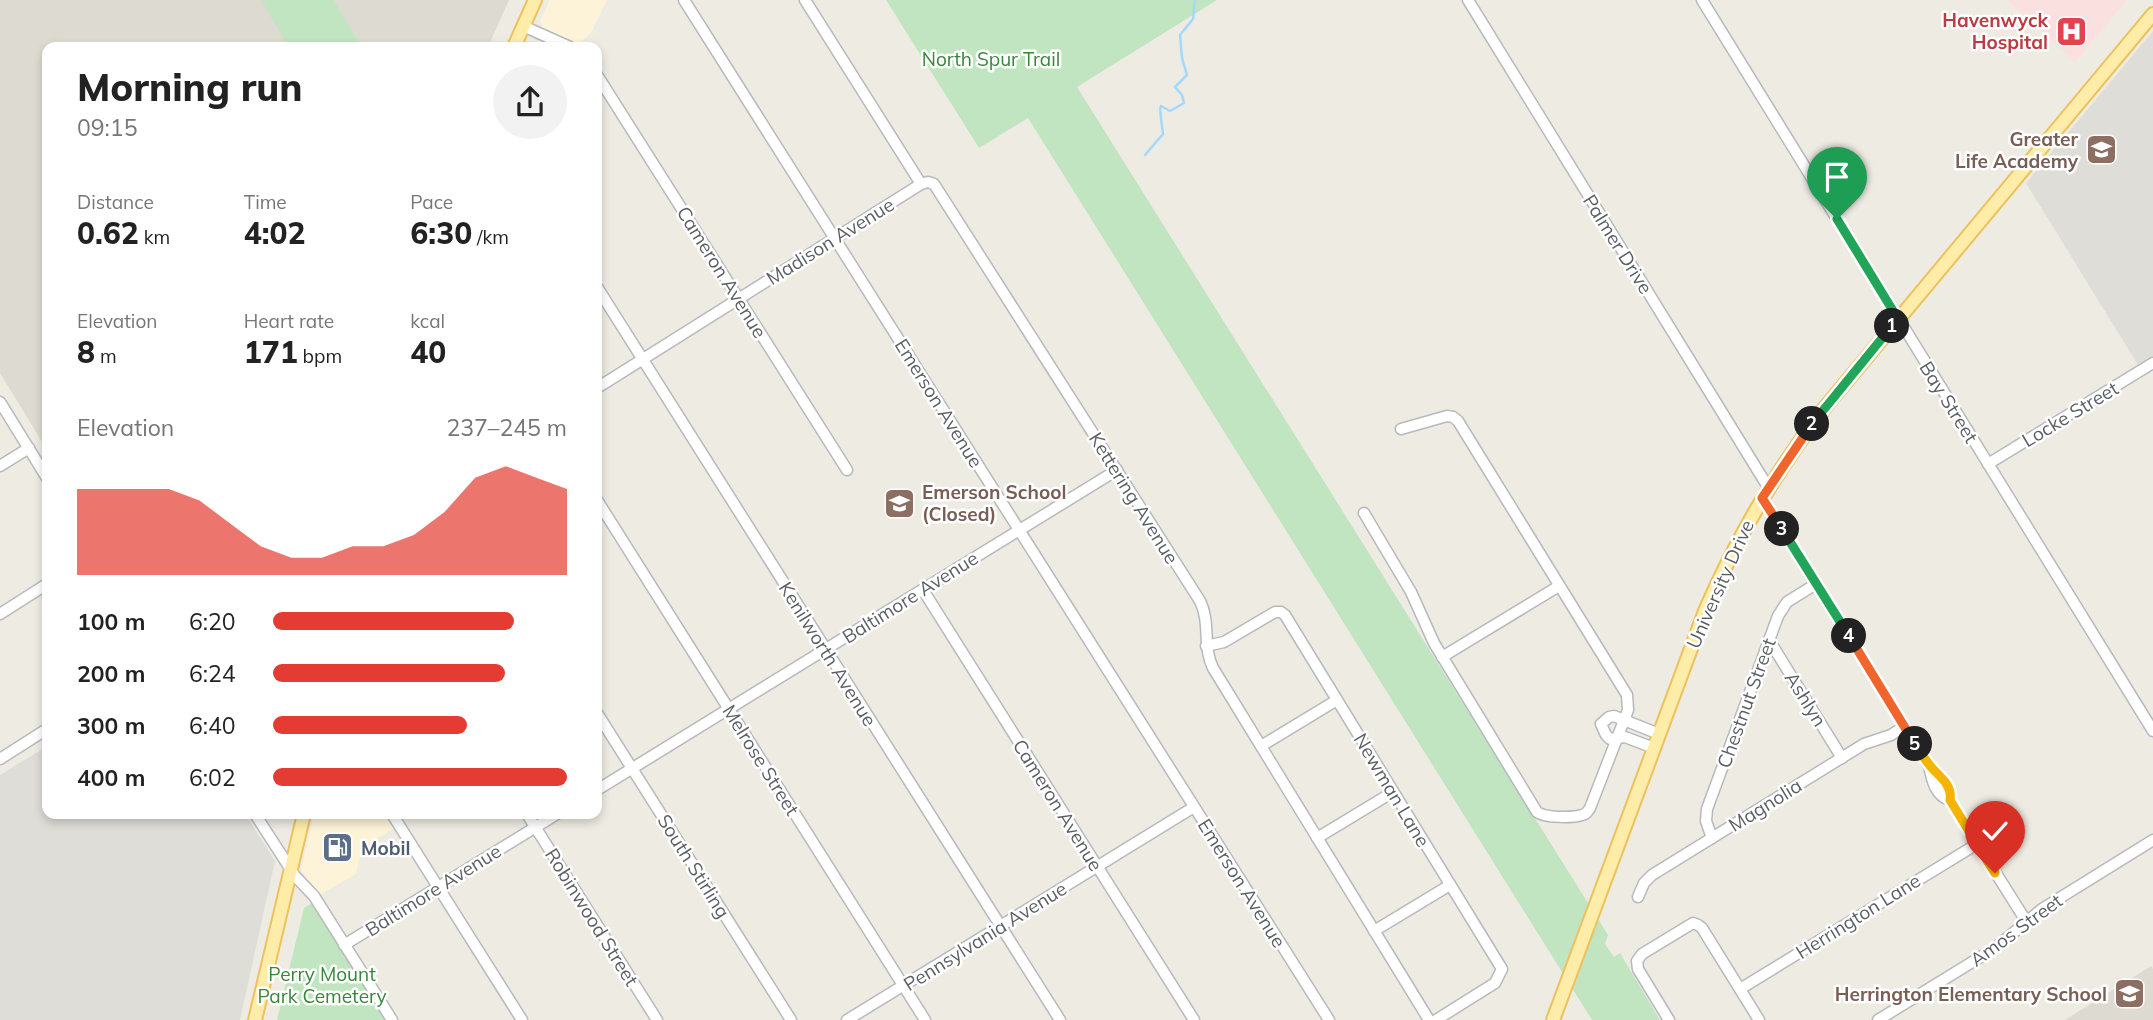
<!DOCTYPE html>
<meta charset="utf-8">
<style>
:root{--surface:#fff;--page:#f2f2f2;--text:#222;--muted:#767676;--accent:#e43c32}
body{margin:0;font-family:Mulish,sans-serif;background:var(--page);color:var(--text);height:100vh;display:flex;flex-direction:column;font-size:26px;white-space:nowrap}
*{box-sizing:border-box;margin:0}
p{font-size:23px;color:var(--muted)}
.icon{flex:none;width:38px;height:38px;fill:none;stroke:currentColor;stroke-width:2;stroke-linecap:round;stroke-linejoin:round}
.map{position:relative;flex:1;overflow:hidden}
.side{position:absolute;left:42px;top:42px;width:560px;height:777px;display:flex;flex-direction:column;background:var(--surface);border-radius:14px;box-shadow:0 4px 10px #0003}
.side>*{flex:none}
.pin{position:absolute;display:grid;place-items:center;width:60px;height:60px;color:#fff;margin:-72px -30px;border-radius:50% 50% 50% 0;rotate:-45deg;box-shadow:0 0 7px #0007}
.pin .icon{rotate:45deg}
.km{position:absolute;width:35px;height:35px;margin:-18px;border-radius:50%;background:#222;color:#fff;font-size:19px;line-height:35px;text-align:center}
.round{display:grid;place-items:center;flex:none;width:74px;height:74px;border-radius:37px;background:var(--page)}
.head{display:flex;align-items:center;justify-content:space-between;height:119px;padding:0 35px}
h1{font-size:38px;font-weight:800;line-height:52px}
.stats{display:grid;grid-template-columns:repeat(3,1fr);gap:10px;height:119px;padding:7px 35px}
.stats div{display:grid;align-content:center}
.stats b{font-size:30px;font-weight:800}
.stats small{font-size:19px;font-weight:400}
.stats p{font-size:19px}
.chart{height:196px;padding:14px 35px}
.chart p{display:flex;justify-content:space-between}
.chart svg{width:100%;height:126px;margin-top:7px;fill:var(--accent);opacity:.7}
ul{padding:0 35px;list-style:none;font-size:23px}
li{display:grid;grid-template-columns:112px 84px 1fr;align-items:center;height:52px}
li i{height:18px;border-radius:9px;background:var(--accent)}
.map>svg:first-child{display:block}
.commercial{fill:#fdf3d9}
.industrial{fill:#dfddd7}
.education{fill:#dddad1}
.medical{fill:#fae1df}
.green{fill:#c1e5c0}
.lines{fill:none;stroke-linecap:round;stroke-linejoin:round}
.stream{stroke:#a4d8fd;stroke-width:2.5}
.minor-casing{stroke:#b6b9bd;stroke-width:13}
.major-casing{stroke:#edc15c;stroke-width:16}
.minor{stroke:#fff;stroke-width:10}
.major{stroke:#fdeda9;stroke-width:12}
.split-1-casing{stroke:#fff;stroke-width:14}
.split-2-casing{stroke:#fff;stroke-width:14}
.split-3-casing{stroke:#fff;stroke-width:14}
.split-4-casing{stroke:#fff;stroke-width:14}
.split-5-casing{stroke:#fff;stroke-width:14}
.split-6-casing{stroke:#fff;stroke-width:14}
.split-7-casing{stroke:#fff;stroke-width:14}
.split-1{stroke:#22a559;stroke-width:9}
.split-2{stroke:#22a559;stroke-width:9}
.split-3{stroke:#f0652b;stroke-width:9}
.split-4{stroke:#22a559;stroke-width:9}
.split-5{stroke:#f0652b;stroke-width:9}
.split-6{stroke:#f5b400;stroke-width:9}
.split-7{stroke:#f5b400;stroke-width:9}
.labels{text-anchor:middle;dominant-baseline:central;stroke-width:5;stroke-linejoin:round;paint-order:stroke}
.health-label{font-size:19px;font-weight:bold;fill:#be3a42;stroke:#fff;text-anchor:end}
.park-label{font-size:19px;fill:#388639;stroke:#fff}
.education-label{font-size:19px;font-weight:bold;fill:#785e54;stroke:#fff;text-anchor:end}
.street-label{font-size:19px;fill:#5b5f63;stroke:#fff}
.service-label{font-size:19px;font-weight:bold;fill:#4e5e75;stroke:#fff;text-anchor:start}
</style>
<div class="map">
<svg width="2153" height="1020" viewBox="0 0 2153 1020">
<rect width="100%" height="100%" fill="#eeebe3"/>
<g class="commercial">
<path d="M550 0H607L591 33 578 45 542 28 540 21Z"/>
<path d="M314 814H398L403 823 362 848 356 874 318 896 301 870Z"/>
</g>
<g class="industrial">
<path d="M2153 31V356L2138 365 2026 183Z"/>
<path d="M47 746V814H245L275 861 240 1020H0V775Z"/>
</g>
<g class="education">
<path d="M0 0H509L488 47H47V450L0 373Z"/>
<path d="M2151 966 2153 969V1020H2065Z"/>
</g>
<path class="medical" d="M2007 0H2127L2075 62Z"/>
<g class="green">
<path d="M265 0H333L362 47H289L262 2Z"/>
<path d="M886 0H1217L1077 87 1608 935 1605 944 1614 957 1620 953 1660 1020H1592L1028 118 979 148Z"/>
<path d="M312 903 386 1020H277L304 908Z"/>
</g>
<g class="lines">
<path class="stream" d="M1145 155 1163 134 1160 110 1161 106 1170 111 1184 103 1182 95 1175 87 1187 75 1182 58 1180 35 1193 19 1195 0"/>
<defs>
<g id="minor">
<path d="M684 0 1329 1020"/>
<path d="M805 0 921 184"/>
<path d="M1468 0 1768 487"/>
<path d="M1702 0 2153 731"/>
<path d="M523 26 570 47"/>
<path d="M597 75 847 470"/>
<path d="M597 287 1060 1020"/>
<path d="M597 388 921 184 928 182 934 184 1200 601C1211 623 1202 646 1213 668L1429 1020"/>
<path d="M0 402 47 478"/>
<path d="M1988 464 2153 363"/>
<path d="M0 466 29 448"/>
<path d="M1762 497 1929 766C1939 775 1952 785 1950 800"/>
<path d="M597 500 925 1020"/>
<path d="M1364 513 1411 592 1434 643 1537 812C1545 818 1572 818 1582 815 1587 814 1587 812 1590 808L1628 710 1627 695 1458 421 1453 417 1447 416 1401 429"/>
<path d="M923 590 1194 1020"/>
<path d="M0 614 47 584"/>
<path d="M1769 640 1842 758"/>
<path d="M1206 646 1224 642 1275 612H1281L1285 615 1502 969 1495 983 1436 1020"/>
<path d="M1442 657 1559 586"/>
<path d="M597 713 791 1020"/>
<path d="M1261 746 1337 700"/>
<path d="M1654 748 1625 737 1610 739 1606 735 1601 724 1609 717 1614 716 1659 734"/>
<path d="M0 759 47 729"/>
<path d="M1929 766C1932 780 1935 796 1950 800L2026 921"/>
<path d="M597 790 1117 470"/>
<path d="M255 814 295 876 314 896 392 1020"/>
<path d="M392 814 522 1020"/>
<path d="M527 814 657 1020"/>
<path d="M1317 838 1393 792"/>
<path d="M1712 838 1706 821 1707 809 1778 616 1787 602 1816 584"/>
<path d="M1638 897 1644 883 1652 875 1864 744 1891 735 1905 726"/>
<path d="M1374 931 1450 885"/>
<path d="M344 945 557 814"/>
<path d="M1740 989 1977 844"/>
<path d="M847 1020 1194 807"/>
<path d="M1669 1020 1638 969 1637 961 1642 954 1693 923 1698 925 1702 928 1759 1020"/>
<path d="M1878 1020 1995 948 2042 909 2153 840"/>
</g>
<g id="major">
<path d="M514 47 535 0"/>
<path d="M255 1020 304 814"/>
<path d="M1553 1020 1705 611C1737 537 1777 469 1827 405L2153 14"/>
</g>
</defs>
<use href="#minor" class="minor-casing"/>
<use href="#major" class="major-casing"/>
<use href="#minor" class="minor"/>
<use href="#major" class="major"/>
</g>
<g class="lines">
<defs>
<path id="split-1" d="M1837 219 1898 319 1892 326"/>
<path id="split-2" d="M1812 424 1892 326"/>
<path id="split-3" d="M1782 529 1762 498 1812 424"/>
<path id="split-4" d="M1782 529 1849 636"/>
<path id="split-5" d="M1849 636 1915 744"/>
<path id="split-6" d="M1915 744C1919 750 1923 757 1928 763 1936 775 1953 783 1950 800L1980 849"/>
<path id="split-7" d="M1980 849 1995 873"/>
</defs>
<use href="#split-1" class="split-1-casing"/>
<use href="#split-2" class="split-2-casing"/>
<use href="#split-3" class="split-3-casing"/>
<use href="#split-4" class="split-4-casing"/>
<use href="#split-5" class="split-5-casing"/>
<use href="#split-6" class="split-6-casing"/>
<use href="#split-7" class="split-7-casing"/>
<use href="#split-1" class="split-1"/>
<use href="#split-2" class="split-2"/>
<use href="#split-3" class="split-3"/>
<use href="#split-4" class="split-4"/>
<use href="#split-5" class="split-5"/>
<use href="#split-6" class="split-6"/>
<use href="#split-7" class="split-7"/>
</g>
<defs>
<symbol id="hospital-square" viewBox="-11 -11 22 22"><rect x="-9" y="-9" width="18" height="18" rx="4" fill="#e0444e" stroke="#fff"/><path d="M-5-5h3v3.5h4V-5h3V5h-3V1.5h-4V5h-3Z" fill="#fff"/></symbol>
<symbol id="school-square" viewBox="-11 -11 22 22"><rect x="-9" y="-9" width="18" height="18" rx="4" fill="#8d6e63" stroke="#fff"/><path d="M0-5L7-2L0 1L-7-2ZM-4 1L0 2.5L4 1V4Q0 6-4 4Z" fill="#fff"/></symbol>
<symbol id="fuel-square" viewBox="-11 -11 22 22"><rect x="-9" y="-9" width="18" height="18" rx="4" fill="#5c6f8a" stroke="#fff"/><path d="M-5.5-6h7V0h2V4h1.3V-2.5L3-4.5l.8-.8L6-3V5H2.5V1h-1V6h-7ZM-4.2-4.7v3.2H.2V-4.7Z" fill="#fff"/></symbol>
</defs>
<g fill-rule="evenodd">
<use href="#hospital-square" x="2054" y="14" width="35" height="35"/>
<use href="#school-square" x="2084" y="132" width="35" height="35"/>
<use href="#school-square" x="882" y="486" width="35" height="35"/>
<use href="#fuel-square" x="320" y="830" width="35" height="35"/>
<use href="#school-square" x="2112" y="976" width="35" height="35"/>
</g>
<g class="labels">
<g class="health-label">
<text x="2048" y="20">Havenwyck<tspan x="2048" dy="22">Hospital</tspan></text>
</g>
<g class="park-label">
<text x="991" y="59">North Spur Trail</text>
<text x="322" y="974">Perry Mount<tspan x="322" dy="22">Park Cemetery</tspan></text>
</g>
<g class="education-label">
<text x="2078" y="139">Greater<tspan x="2078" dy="22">Life Academy</tspan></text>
<text x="922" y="492" text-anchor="start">Emerson School<tspan x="922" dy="22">(Closed)</tspan></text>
<text x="2107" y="994">Herrington Elementary School</text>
</g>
<g class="street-label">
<text transform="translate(830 241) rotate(-32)">Madison Avenue</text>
<text transform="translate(1618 244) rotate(58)">Palmer Drive</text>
<text transform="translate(722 272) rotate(58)">Cameron Avenue</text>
<text transform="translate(1949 402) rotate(58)">Bay Street</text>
<text transform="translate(939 403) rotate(58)">Emerson Avenue</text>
<text transform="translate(2070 414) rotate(-31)">Locke Street</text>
<text transform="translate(1134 498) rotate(58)">Kettering Avenue</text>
<text transform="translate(1720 584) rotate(-66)">University Drive</text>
<text transform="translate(910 597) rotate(-32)">Baltimore Avenue</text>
<text transform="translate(828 654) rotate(58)">Kenilworth Avenue</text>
<text transform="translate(1806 699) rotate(58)">Ashlyn</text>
<text transform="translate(1746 703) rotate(-70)">Chestnut Street</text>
<text transform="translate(761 760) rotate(58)">Melrose Street</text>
<text transform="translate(1392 790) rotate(59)">Newman Lane</text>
<text transform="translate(1058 805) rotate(58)">Cameron Avenue</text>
<text transform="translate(1765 805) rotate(-32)">Magnolia</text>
<text transform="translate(694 866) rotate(58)">South Stirling</text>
<text transform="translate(1242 883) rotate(58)">Emerson Avenue</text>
<text transform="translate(433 890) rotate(-32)">Baltimore Avenue</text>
<text transform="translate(1858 916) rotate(-32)">Herrington Lane</text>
<text transform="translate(592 917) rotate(58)">Robinwood Street</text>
<text transform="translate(2016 930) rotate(-36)">Amos Street</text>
<text transform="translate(985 936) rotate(-32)">Pennsylvania Avenue</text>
</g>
<g class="service-label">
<text x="361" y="848">Mobil</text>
</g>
</g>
</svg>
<div class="pin" style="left:1837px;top:219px;background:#1e9e55"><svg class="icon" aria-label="arrive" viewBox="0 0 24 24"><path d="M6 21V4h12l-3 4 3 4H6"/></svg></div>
<div class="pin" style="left:1995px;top:873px;background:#d93025"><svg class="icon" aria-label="check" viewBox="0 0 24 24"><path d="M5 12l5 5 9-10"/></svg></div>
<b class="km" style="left:1892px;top:326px">1</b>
<b class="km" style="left:1812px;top:424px">2</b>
<b class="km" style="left:1782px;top:529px">3</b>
<b class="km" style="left:1849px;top:636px">4</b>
<b class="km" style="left:1915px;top:744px">5</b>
<section class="side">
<div class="head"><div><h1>Morning run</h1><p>09:15</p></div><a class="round"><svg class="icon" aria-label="share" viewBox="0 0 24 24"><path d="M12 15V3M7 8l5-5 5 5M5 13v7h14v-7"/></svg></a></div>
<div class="stats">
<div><p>Distance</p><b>0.62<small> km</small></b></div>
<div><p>Time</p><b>4:02</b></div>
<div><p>Pace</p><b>6:30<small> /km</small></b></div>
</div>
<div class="stats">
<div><p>Elevation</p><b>8<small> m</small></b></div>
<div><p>Heart rate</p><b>171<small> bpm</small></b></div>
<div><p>kcal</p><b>40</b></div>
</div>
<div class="chart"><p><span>Elevation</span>237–245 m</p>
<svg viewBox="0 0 160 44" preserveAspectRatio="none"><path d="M0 44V14L10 14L20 14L30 14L40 18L50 26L60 34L70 38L80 38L90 34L100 34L110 30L120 22L130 10L140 6L150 10L160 14V44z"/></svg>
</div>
<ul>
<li><b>100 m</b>6:20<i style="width:82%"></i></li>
<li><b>200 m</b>6:24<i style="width:79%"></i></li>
<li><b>300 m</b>6:40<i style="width:66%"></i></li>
<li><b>400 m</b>6:02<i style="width:100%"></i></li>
</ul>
</section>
</div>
